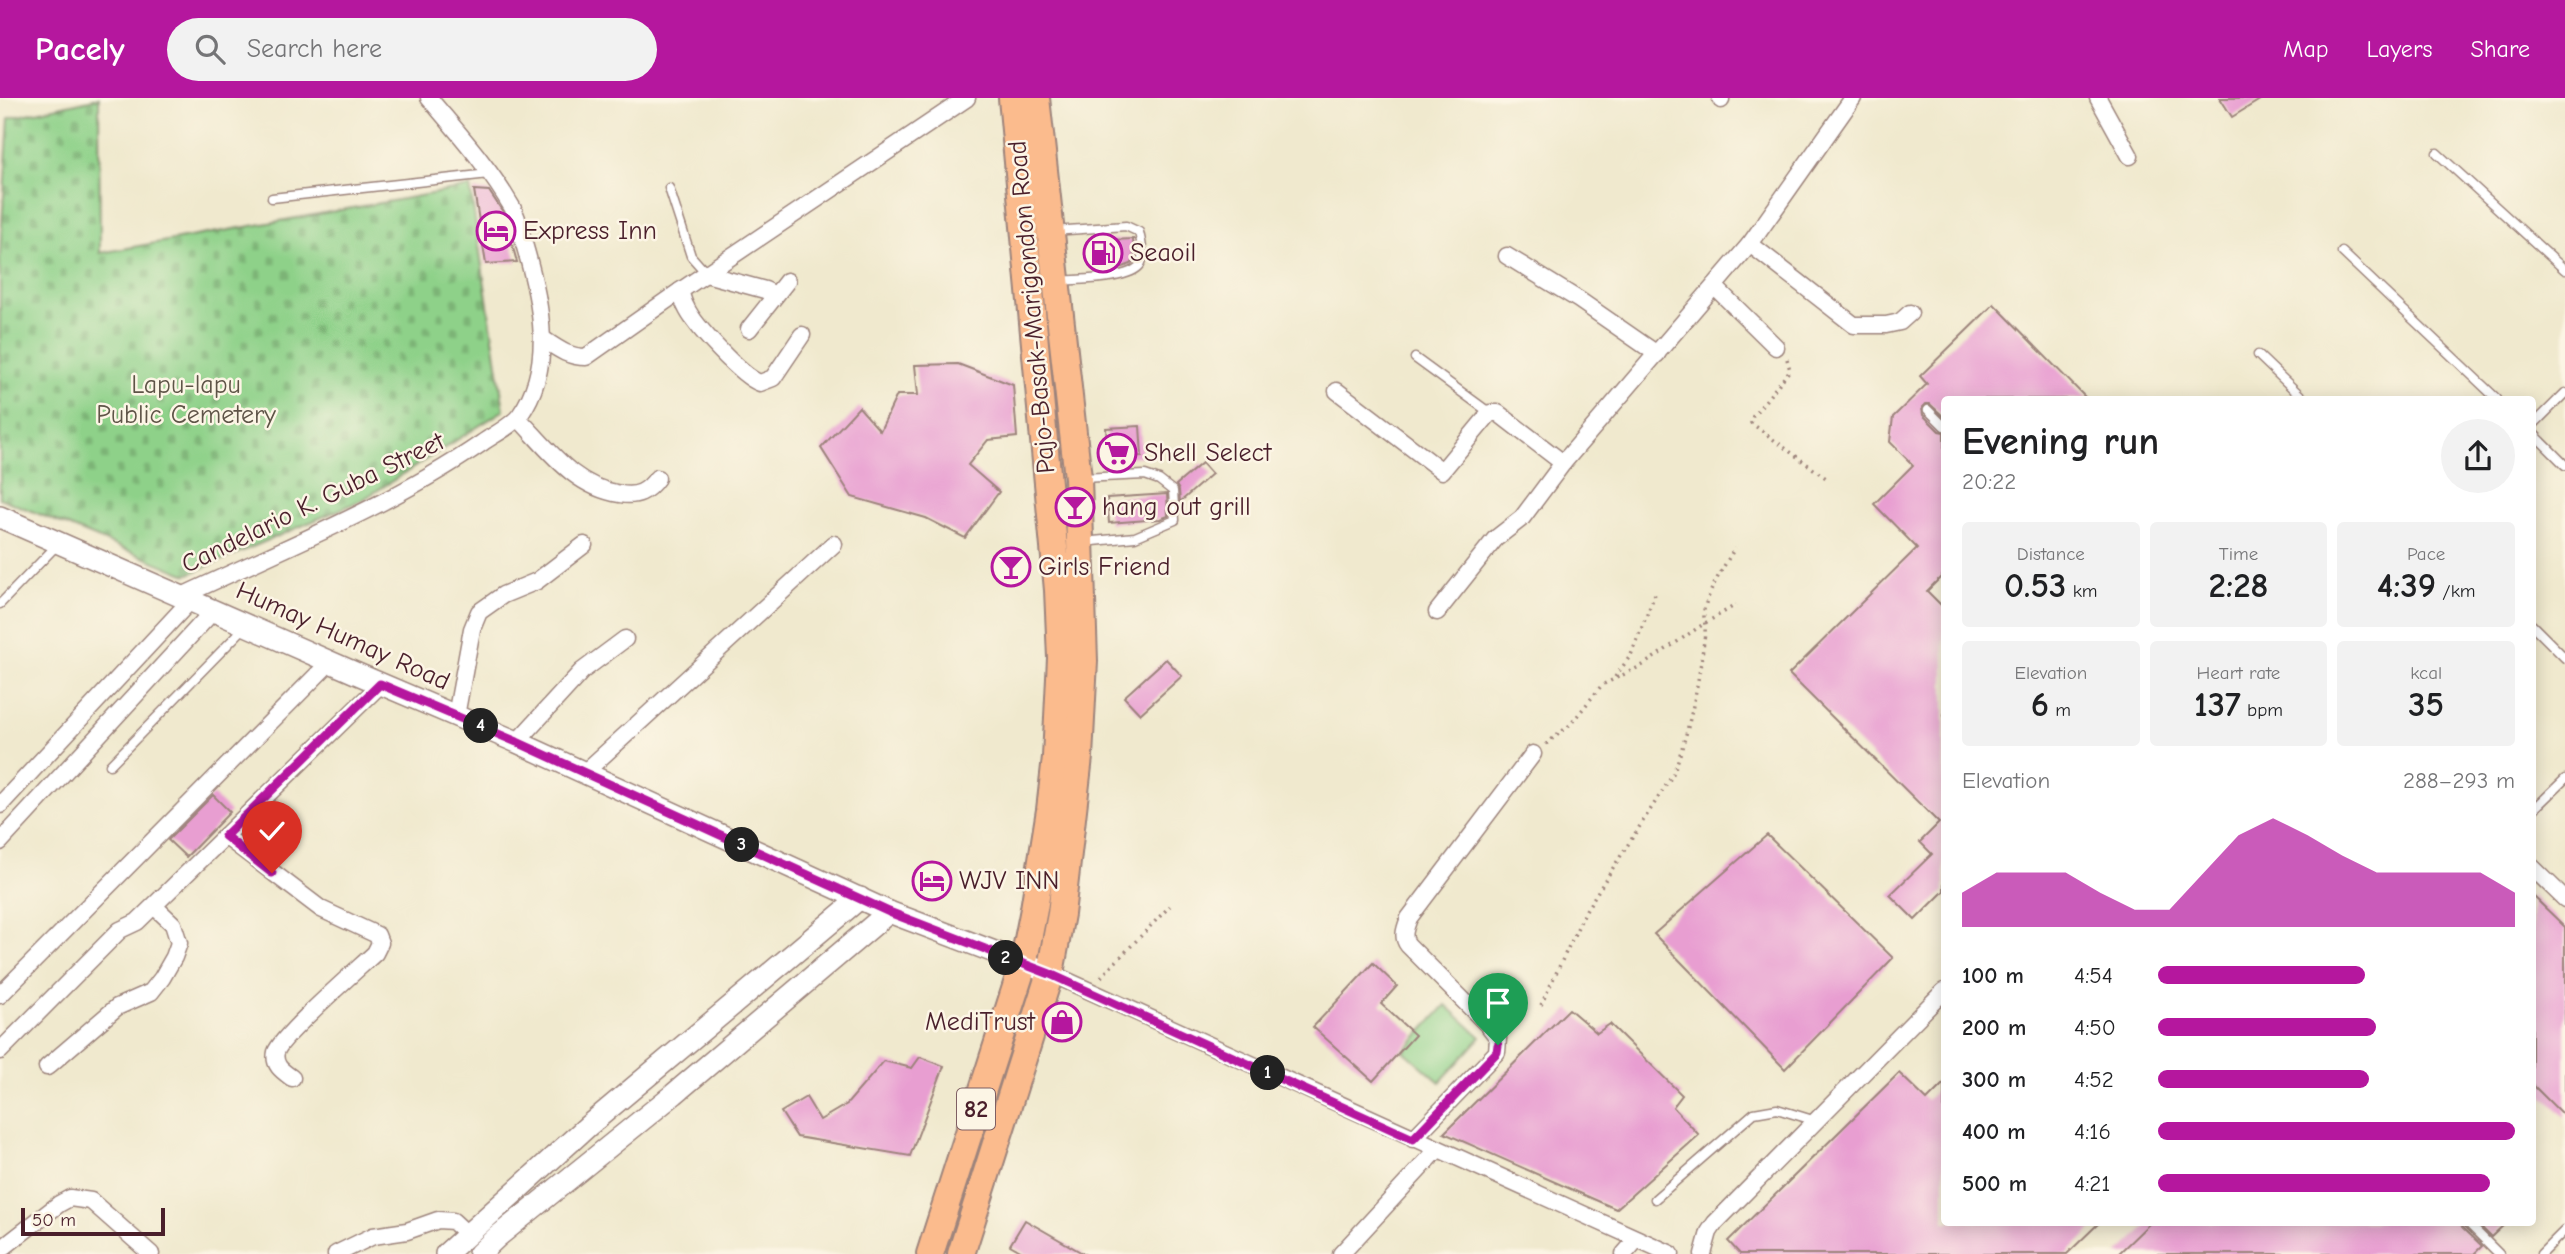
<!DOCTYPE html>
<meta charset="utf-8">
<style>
:root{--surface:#fff;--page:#f2f2f2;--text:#202124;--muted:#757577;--accent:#b5179e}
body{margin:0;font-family:"Comic Neue",sans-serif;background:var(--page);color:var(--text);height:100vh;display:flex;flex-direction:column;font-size:26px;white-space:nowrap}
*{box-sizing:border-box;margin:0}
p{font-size:23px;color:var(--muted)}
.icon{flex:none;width:38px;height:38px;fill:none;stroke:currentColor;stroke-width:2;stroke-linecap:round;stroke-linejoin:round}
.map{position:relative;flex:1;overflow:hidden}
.panel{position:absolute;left:1941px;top:298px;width:595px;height:830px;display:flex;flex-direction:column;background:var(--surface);border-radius:7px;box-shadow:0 4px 18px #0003}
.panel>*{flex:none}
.scale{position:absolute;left:21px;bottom:18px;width:144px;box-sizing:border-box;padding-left:7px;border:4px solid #4a1f2b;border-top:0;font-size:19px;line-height:24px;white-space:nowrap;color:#4a1f2b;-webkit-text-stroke:5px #fcf5e5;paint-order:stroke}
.pin{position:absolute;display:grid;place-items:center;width:60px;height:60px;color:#fff;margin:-72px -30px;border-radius:50% 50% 50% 0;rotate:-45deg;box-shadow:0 0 7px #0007}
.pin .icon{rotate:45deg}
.km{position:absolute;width:35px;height:35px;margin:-18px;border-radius:50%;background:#222;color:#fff;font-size:19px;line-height:35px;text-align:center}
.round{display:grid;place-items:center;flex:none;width:74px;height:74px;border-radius:37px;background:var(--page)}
.summary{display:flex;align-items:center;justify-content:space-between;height:119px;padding:0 21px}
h1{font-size:38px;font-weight:700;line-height:52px}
.figures{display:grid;grid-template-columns:repeat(3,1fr);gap:10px;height:119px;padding:7px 21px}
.figures div{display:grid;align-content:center;border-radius:7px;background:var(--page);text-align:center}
.figures b{font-size:35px;font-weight:700}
.figures small{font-size:19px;font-weight:400}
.figures p{font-size:19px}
.chart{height:196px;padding:14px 21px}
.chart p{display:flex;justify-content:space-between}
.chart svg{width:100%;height:126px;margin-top:7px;fill:var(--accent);opacity:.7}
ul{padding:0 21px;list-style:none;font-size:23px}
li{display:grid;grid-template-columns:112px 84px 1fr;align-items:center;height:52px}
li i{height:18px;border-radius:9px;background:var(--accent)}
header{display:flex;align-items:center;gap:42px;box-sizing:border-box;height:98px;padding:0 35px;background:var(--accent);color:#fff}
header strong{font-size:33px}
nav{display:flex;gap:38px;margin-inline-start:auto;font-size:24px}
.search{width:490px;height:63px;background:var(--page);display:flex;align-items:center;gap:18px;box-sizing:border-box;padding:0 24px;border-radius:38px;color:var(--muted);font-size:26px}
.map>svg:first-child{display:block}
.cemetery{fill:url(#cemetery-stones);stroke:#6c785a;stroke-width:2}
.green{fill:#8ed189;stroke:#6c785a;stroke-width:2}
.building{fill:#e89ed1}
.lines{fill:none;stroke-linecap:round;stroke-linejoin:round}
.service-casing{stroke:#9d847c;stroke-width:11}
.minor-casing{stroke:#9d847c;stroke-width:19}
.tertiary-casing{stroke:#9d847c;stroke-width:24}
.primary-casing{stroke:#9d847c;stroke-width:30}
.path{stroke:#9d847c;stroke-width:3.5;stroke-dasharray:2 5;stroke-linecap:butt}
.service{stroke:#fff;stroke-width:8}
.minor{stroke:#fff;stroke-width:16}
.tertiary{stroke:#fff;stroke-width:21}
.primary{stroke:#fbbb8d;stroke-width:26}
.route-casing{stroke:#fff;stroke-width:14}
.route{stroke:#b5179e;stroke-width:9}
.labels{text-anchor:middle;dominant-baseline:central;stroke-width:5;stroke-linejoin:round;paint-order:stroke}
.shield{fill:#fcf5e5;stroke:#7f5f63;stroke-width:2}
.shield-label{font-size:24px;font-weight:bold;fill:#4a1f2b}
.poi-label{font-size:26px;fill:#4a1f2b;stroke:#fcf5e5;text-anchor:start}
.street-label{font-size:26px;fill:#4a1f2b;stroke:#fcf5e5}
.park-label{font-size:26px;fill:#5e5447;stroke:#fcf5e5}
</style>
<header>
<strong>Pacely</strong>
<div class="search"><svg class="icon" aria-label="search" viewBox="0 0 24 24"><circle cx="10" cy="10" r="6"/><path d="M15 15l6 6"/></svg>Search here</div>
<nav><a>Map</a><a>Layers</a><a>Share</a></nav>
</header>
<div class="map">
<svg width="2565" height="1156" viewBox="0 0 2565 1156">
<defs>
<pattern id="cemetery-stones" width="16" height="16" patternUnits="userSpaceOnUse" patternTransform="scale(1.75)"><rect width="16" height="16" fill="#8ed189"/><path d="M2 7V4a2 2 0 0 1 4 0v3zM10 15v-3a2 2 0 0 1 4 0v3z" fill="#7cb376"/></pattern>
</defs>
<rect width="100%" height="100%" fill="#fcf5e5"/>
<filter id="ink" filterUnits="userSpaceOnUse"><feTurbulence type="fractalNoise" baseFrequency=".0143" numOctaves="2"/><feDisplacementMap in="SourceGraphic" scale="14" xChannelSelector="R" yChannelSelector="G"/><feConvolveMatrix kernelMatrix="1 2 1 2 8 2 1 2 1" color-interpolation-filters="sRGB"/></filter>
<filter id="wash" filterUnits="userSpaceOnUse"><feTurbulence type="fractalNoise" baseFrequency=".00686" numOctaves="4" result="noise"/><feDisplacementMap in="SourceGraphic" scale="28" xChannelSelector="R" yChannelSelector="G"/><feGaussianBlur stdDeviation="1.57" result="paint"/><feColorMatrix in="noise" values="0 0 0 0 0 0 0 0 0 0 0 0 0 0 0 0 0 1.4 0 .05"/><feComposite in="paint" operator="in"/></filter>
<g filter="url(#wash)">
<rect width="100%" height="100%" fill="#f0e9ce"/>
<path class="cemetery" d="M99 0 100 155 470 89 504 312 362 402 187 477 0 400V157L9 20Z"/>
<path class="green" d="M1446 907 1481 939 1440 984 1404 953Z"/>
<g id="blocks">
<g class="building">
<path d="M2220 0H2263L2232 19Z"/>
<path d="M474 92 489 93 503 114 517 164 486 166Z"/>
<path d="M1133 141 1134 163 1131 166 1123 169 1093 171 1092 143Z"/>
<path d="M1994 206 2087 301H1944V319L1930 306H1926L1922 310 1923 317 1939 333 1944 334V476L1927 493 1944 510V793L1915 822 1890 797 1932 756 1920 744 1939 725 1789 576 1917 450 1874 406 1913 367 1890 344 1893 319 1927 286 1920 278Z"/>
<path d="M958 266 1013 287 1017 339 988 342 968 367 999 394 965 440 926 420 852 399 821 350 859 309 880 333 897 297H918L915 267Z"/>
<path d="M1140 328 1142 358 1108 360 1106 330Z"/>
<path d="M1202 365 1212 376 1180 404 1179 392 1176 387Z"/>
<path d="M1167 396 1168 418 1160 421 1109 425 1107 400Z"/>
<path d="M1166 561 1182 578 1140 616 1124 599Z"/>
<path d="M213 697 230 714 186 759 168 742Z"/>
<path d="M1767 737 1893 860 1785 971 1654 836Z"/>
<path d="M2532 797 2565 829V1019L2532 986Z"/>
<path d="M1373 865 1397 888 1381 906 1415 937 1373 983 1313 929Z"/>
<path d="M1569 911 1597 935 1610 926 1682 997 1673 1009 1699 1037 1616 1111 1444 1035Z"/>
<path d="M920 959 944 968 910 1058 797 1039 781 1014 806 999 820 1022 847 1006 884 963 912 970Z"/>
<path d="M1899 975 1927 1002 1944 985V1124H2100L2067 1156H1740L1728 1143Z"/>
<path d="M1025 1122 1084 1156H1026L1010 1147Z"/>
<path d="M2151 1124H2461L2462 1129 2482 1148 2474 1156H2118Z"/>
<path d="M2476 1124H2507L2491 1139Z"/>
</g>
</g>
</g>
<g filter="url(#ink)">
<use href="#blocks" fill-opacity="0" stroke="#9d847c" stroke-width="2"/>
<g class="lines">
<defs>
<g id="service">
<path d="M2437 55 2565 172"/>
<path d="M669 90 691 158 706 175"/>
<path d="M272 100 489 76"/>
<path d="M1053 133 1126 128 1139 134C1141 143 1145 159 1140 167 1129 182 1078 181 1060 183"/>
<path d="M2342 154 2497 301"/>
<path d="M2258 257 2304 301"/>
<path d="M1415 260 1490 315"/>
<path d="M1928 312 1944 328"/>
<path d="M2532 328 2565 295"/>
<path d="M2532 334 2565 367"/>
<path d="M1081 380 1145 377 1159 382 1173 393 1175 422 1135 439 1083 444"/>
<path d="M0 506 59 445"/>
<path d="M2532 527 2565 560"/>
<path d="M110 667 245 529"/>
<path d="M2532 713 2565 681"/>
<path d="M1655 1101 1754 1015 1777 1011 1816 1023"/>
<path d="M2467 1124 2499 1156"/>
<path d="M2541 1156 2565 1132"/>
</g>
<g id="minor">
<path d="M2098 0 2130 58"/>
<path d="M1721 2V0"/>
<path d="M1750 146 1854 227H1886L1900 224 1910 215"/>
<path d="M1507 158 1579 202 1657 256"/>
<path d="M706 176 765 192 775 197"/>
<path d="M1715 189 1776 249"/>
<path d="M680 193C682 198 683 204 686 209 694 227 742 279 760 285L773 280 802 237"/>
<path d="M749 231 787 183"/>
<path d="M543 241C558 251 568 259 586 259L680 193 967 0"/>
<path d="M1337 293 1442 373 1490 315H1498L1563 365"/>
<path d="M518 320C549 352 574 389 620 396 637 399 647 394 657 380"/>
<path d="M180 499C281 451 389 409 482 345 493 337 512 328 520 317 555 267 541 204 525 149 521 136 519 121 512 109 489 69 458 35 429 0"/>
<path d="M1437 514 1495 441 1522 420 1563 365 1750 146 1853 0"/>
<path d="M456 618 472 531 479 514 503 497 537 483 584 447"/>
<path d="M517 644 582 573 625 541"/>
<path d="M584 675 834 446"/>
<path d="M0 707 190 503"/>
<path d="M225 738 321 811 377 837 380 845 375 855C358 871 281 938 276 954 273 967 282 973 292 980"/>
<path d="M0 744 214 512"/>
<path d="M2532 769 2565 801"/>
<path d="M1050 875 1671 1156"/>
<path d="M0 897 330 564"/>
<path d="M0 953 120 832 137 824 381 586"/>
<path d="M47 969 117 909 151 894 162 880 174 859 179 845 173 826 154 808"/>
<path d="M1413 1041 1497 954 1498 940 1488 927 1408 847C1401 838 1406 829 1409 820L1533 656"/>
<path d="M0 1152 59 1106 70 1100 91 1103 151 1156"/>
<path d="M336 1156 373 1138 407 1133 438 1122 453 1123 467 1136"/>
<path d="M1341 1156 1437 1052"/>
<path d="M1624 1156 1637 1141"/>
<path d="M1703 1156 1709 1134 1715 1125 1944 893"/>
</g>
<g id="tertiary">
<path d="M0 419 353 574 517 644 889 814 1050 875"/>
<path d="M446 1156 588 1028 860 800"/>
<path d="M479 1156 497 1139 674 996 889 814"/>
</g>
<g id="primary">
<path d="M930 1156 1023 867 1034 811 1050 712 1056 659 1061 560 1058 492 1012 0"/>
<path d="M961 1156 1050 875 1061 816 1079 659 1084 563 1078 380 1036 0"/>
</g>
</defs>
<use href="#service" class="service-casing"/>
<use href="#minor" class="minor-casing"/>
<use href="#tertiary" class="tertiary-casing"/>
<use href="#primary" class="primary-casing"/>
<g class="path">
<path d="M1787 261 1790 272 1753 318 1751 325 1826 380"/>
<path d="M1615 579 1631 557 1655 496"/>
<path d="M1546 646 1570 627 1602 587 1643 567 1705 525 1736 507"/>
<path d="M1101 879 1170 808"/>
<path d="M1541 907 1586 812 1672 678C1690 634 1699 582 1705 535 1706 526 1702 516 1705 508 1712 487 1724 468 1735 450"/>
</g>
<use href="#service" class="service"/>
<use href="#minor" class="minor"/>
<use href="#tertiary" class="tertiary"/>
<use href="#primary" class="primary"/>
</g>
</g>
<g class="lines" filter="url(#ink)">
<defs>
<path id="route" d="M272 775 225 738 380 586 517 644 889 814 1050 876 1413 1041 1497 954 1498 947"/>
</defs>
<use href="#route" class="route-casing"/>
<use href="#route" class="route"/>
</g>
<defs>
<symbol id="hotel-ring" viewBox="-11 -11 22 22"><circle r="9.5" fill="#fcf5e5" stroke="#b5179e" stroke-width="1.5"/><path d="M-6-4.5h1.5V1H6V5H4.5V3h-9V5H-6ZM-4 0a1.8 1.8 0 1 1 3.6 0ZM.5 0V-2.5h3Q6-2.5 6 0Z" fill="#b5179e"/></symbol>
<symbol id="fuel-ring" viewBox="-11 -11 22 22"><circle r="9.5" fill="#fcf5e5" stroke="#b5179e" stroke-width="1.5"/><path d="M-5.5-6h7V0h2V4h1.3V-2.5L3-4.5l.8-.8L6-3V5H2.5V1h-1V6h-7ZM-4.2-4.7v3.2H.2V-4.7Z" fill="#b5179e"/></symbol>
<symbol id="supermarket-ring" viewBox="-11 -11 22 22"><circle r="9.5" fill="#fcf5e5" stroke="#b5179e" stroke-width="1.5"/><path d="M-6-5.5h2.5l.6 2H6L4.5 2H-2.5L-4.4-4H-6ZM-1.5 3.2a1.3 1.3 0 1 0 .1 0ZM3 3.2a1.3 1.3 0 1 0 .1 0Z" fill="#b5179e"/></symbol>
<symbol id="bar-ring" viewBox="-11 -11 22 22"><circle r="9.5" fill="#fcf5e5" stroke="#b5179e" stroke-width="1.5"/><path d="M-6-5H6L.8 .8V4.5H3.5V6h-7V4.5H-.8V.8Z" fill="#b5179e"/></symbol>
<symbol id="shop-ring" viewBox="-11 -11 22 22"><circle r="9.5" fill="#fcf5e5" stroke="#b5179e" stroke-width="1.5"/><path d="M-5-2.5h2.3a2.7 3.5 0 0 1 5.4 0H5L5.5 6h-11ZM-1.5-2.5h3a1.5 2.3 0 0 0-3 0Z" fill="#b5179e"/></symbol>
</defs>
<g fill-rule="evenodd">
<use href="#hotel-ring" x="474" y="111" width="44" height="44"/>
<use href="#fuel-ring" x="1081" y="133" width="44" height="44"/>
<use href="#supermarket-ring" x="1095" y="333" width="44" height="44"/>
<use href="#bar-ring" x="1053" y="387" width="44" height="44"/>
<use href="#bar-ring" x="989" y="447" width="44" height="44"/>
<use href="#hotel-ring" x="910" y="761" width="44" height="44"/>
<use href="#shop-ring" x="1040" y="902" width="44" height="44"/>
</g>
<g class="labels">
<rect class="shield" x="957" y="990.5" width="38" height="41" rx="5"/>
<g class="shield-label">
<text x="976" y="1011">82</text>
</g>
<g class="poi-label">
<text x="523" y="133">Express Inn</text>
<text x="1130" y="155">Seaoil</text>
<text x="1144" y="355">Shell Select</text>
<text x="1102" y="409">hang out grill</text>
<text x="1038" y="469">Girls Friend</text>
<text x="959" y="783">WJV INN</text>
<text x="1035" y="924" text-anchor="end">MediTrust</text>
</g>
<g class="street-label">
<text transform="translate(1032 209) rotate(-95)">Pajo-Basak-Marigondon Road</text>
<text transform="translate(313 405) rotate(-26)">Candelario K. Guba Street</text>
<text transform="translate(343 538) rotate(24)">Humay Humay Road</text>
</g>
<g class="park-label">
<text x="186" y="287">Lapu-lapu<tspan x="186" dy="30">Public Cemetery</tspan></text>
</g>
</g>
</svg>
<div class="scale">50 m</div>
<div class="pin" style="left:1498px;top:947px;background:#1e9e55"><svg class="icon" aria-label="arrive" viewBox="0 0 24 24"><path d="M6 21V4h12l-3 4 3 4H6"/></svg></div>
<div class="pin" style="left:272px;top:775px;background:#d93025"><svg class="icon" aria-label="check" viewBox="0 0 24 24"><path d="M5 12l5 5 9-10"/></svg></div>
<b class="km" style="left:1268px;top:975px">1</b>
<b class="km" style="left:1006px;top:860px">2</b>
<b class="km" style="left:742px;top:747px">3</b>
<b class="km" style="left:481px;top:628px">4</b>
<section class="panel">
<div class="summary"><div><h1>Evening run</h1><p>20:22</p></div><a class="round"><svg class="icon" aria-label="share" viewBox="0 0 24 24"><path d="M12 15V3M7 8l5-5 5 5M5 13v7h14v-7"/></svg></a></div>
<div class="figures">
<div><p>Distance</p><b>0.53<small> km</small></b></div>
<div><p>Time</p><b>2:28</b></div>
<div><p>Pace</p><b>4:39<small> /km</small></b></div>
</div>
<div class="figures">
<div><p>Elevation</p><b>6<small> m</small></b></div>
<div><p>Heart rate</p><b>137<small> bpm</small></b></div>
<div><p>kcal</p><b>35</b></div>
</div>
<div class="chart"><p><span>Elevation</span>288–293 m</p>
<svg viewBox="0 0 160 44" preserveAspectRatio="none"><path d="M0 44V32L10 25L20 25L30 25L40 32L50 38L60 38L70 25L80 12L90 6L100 12L110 19L120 25L130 25L140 25L150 25L160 32V44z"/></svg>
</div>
<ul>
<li><b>100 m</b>4:54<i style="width:58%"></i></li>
<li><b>200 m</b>4:50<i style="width:61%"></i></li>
<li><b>300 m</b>4:52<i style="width:59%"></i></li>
<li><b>400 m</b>4:16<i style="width:100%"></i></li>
<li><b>500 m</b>4:21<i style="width:93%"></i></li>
</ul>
</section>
</div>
